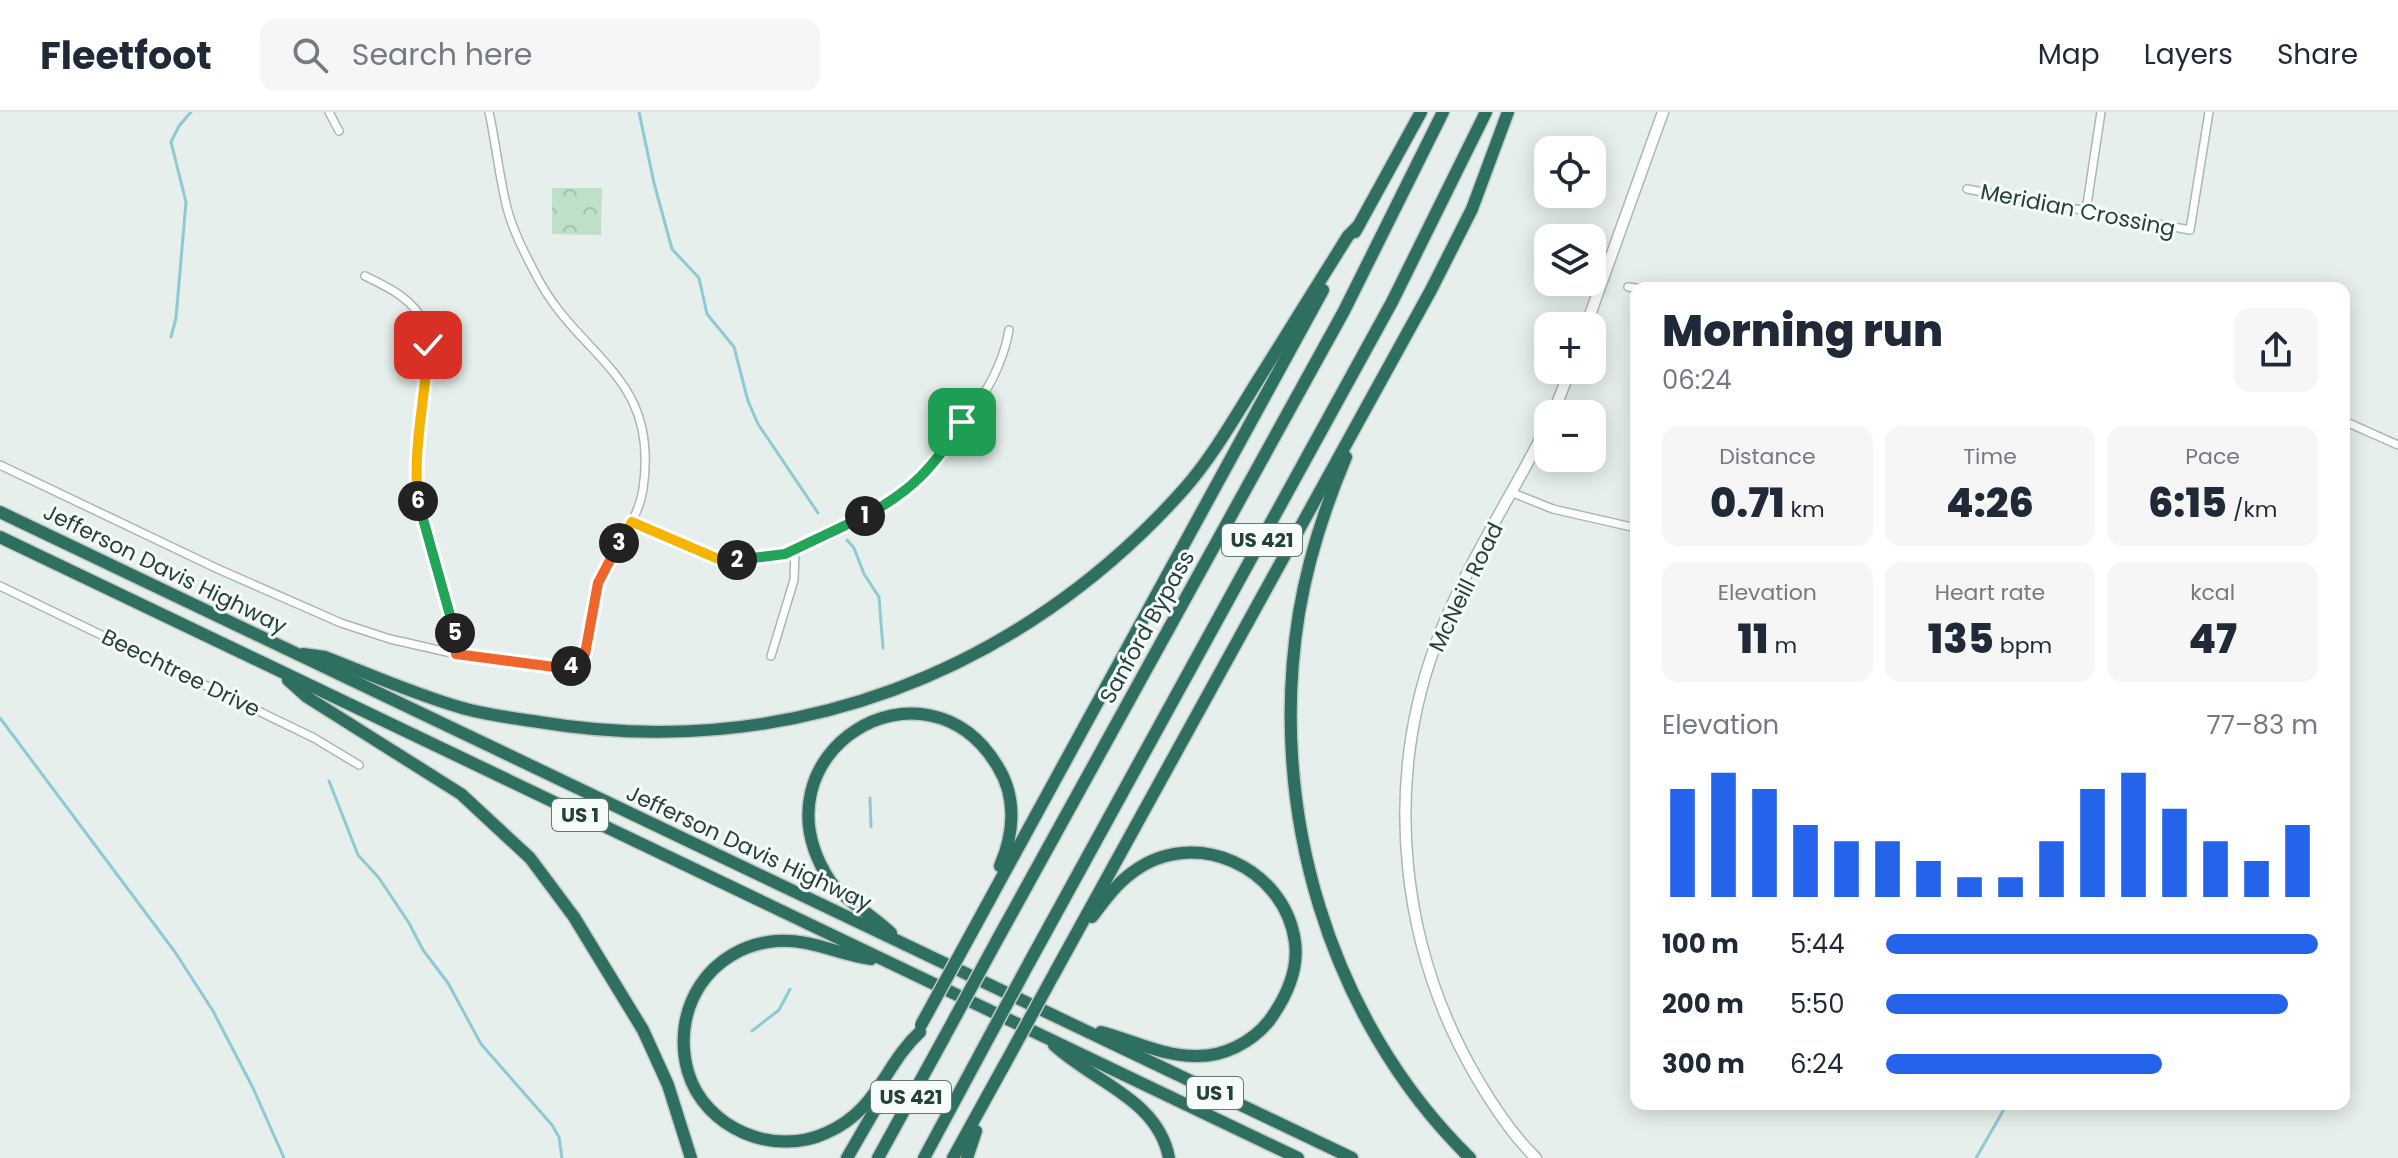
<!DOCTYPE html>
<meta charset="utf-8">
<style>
:root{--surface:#fff;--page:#f6f6f7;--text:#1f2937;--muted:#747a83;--line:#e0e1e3;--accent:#2563eb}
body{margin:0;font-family:Poppins,sans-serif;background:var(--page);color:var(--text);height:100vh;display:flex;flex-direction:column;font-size:30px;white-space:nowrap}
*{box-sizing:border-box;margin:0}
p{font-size:26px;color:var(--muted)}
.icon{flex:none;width:44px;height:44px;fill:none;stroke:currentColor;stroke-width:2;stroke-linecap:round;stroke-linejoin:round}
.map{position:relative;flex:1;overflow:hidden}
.details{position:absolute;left:1630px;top:170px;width:720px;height:828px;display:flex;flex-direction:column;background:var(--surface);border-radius:16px;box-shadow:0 4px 20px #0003}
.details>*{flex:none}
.controls{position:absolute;left:1534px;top:24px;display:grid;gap:16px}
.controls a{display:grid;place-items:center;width:72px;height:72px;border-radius:16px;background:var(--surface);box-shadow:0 4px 20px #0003;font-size:40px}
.pin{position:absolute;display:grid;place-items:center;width:68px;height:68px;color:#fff;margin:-34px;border-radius:16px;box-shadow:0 4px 12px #0006}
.km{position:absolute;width:40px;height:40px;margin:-20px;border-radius:50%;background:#222;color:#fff;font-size:22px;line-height:40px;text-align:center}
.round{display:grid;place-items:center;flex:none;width:84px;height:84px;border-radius:16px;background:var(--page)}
.summary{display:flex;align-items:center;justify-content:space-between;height:136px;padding:0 32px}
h1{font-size:44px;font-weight:800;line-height:60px}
.metrics{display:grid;grid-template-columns:repeat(3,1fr);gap:12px;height:136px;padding:8px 32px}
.metrics div{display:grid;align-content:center;border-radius:16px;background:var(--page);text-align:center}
.metrics b{font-size:40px;font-weight:800}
.metrics small{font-size:22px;font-weight:400}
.metrics p{font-size:22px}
.chart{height:224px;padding:16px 32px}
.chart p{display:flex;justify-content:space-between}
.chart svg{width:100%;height:144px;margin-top:8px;stroke:var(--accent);stroke-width:6}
ul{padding:0 32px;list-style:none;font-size:26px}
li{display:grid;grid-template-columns:128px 96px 1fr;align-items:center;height:60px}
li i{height:20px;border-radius:10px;background:var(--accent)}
header{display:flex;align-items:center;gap:48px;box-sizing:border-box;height:112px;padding:0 40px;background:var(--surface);border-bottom:2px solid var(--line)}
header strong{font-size:38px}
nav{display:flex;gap:44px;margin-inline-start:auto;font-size:28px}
.search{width:560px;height:72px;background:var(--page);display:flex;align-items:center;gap:20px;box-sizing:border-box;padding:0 28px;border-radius:16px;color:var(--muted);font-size:30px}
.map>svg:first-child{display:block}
.park{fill:url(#park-crowns)}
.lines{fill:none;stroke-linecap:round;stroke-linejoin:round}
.stream{stroke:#8ec9d4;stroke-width:3}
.street-casing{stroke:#a8b8b2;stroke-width:10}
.secondary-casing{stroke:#a4bbb3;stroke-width:13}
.highway-casing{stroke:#c2cac8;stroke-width:15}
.street{stroke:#fff;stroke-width:7}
.secondary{stroke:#fff;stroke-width:10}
.highway{stroke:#2f6f62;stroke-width:12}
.highway-bridge-casing{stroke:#c2cac8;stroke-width:15;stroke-linecap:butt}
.highway-bridge{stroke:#2f6f62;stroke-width:12}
.split-1-casing{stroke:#fff;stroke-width:16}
.split-2-casing{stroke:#fff;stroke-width:16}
.split-3-casing{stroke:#fff;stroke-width:16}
.split-4-casing{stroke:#fff;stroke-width:16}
.split-5-casing{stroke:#fff;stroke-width:16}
.split-6-casing{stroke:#fff;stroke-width:16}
.split-7-casing{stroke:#fff;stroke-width:16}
.split-1{stroke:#22a559;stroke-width:10}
.split-2{stroke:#22a559;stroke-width:10}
.split-3{stroke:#f5b400;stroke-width:10}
.split-4{stroke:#f0652b;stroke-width:10}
.split-5{stroke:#f0652b;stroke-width:10}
.split-6{stroke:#22a559;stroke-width:10}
.split-7{stroke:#f5b400;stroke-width:10}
.labels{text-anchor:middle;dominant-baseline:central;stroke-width:6;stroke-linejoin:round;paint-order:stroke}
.shield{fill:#f7fbf9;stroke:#637a73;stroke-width:2}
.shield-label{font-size:20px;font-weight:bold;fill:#24423a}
.street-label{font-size:22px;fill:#24423a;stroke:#f7fbf9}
</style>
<header>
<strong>Fleetfoot</strong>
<div class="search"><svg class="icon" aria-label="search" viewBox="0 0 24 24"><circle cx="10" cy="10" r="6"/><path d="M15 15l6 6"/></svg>Search here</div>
<nav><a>Map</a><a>Layers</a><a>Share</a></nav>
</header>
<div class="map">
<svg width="2398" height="1046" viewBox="0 0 2398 1046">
<defs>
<pattern id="park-crowns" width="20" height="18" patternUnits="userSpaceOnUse" patternTransform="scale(2)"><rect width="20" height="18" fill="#bfe0c8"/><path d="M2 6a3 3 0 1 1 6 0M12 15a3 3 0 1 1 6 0" fill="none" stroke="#a4c1ad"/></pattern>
</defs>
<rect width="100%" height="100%" fill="#e6efeb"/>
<path class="park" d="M552 76H602L601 123 552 122Z"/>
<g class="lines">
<g class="stream">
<path d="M639 0 654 71 672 137 699 166 707 202 734 235 748 289 758 312 818 401"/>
<path d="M171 225 176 206 186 90 171 30 179 14 191 0"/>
<path d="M847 428 854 436 864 462 879 485 883 536"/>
<path d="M0 606 175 840 213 899 253 976 284 1046"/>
<path d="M329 669 358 743 379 766 409 811 423 838 448 871 481 932 552 1013 559 1025 562 1046"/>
<path d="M870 686 871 715"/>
<path d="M752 919 779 898 790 877"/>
<path d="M1976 1046 2007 992"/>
</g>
<defs>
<g id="street">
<path d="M329 0 339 19"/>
<path d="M1967 77 2190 118 2209 0"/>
<path d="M2086 99 2101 0"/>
<path d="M365 164C388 175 414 187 425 213 439 249 415 327 416 370 418 420 444 463 454 511 456 521 455 532 456 542"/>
<path d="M1628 175 1636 176"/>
<path d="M2344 309 2398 333"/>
<path d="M0 353 218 457 341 511 390 527 456 542 562 556 578 552C594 529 590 496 599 470 610 438 638 412 643 377 660 262 579 247 536 163 525 142 513 119 507 96 499 64 496 32 489 0"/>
<path d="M1513 381 1553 397 1636 416"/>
<path d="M632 410C663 423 699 446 734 448 791 452 877 404 920 367 937 353 947 332 959 314 965 305 973 299 978 290 993 270 1005 242 1009 218"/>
<path d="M0 474 314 626 359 653"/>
<path d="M771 544 794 468 795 438"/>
</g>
<g id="secondary">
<path d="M1586 214 1663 0"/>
<path d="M1553 302 1570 258"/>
<path d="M1536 1046C1513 1024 1494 995 1478 968 1401 838 1383 677 1435 534 1463 457 1511 386 1548 312"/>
</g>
<g id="highway">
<path d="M1355 120 1421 0"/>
<path d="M1346 345C1325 395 1308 447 1299 501 1267 695 1328 907 1470 1046"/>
<path d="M0 400 1352 1046"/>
<path d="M0 425 1298 1046"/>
<path d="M303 542 325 545C369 562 414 582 459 595 485 603 513 606 539 610 786 651 1020 562 1185 376 1212 345 1234 307 1255 273 1286 223 1317 174 1348 124L1359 113"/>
<path d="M288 568 307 585 461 682 530 746 574 805 643 918 668 973 691 1046"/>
<path d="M1092 805C1104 789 1116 772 1133 760 1194 714 1285 755 1295 830 1299 859 1285 887 1269 909 1251 931 1223 945 1195 944 1162 944 1132 928 1101 920"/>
<path d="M972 820 1323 178"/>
<path d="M891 821C875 805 841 785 830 769 747 641 926 533 998 655 1017 686 1014 722 1000 754"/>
<path d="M996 830 1344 199 1443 0"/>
<path d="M871 847C839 843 810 826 776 829 710 835 670 896 688 960 705 1017 774 1045 826 1021 878 999 884 953 920 920"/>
<path d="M1029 851 1392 190 1486 0"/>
<path d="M1054 862 1431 178 1472 97 1508 0"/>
<path d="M1054 933C1093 970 1158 987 1169 1046"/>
<path d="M847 1046 888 975"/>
<path d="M878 1046 945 924"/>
<path d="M924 1046 981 940"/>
<path d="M953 1046 1006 950"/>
<path d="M967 1046 976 1019"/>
</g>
</defs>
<use href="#street" class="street-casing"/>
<use href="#secondary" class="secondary-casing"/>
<use href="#highway" class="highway-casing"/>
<use href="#street" class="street"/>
<use href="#secondary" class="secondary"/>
<use href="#highway" class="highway"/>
<defs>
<g id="highway-bridge">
<path d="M921 913 972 820"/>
<path d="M945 924 996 830"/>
<path d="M981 940 1029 851"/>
<path d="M1006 950 1054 862"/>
</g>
</defs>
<use href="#highway-bridge" class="highway-bridge-casing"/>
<use href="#highway-bridge" class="highway-bridge"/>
</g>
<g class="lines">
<defs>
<path id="split-1" d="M865 404C912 379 934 355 962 310"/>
<path id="split-2" d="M737 448 785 442 865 404"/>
<path id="split-3" d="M619 431 632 410 716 446 737 448"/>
<path id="split-4" d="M571 554 578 552 585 542 598 471 619 431"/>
<path id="split-5" d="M455 521 456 542 562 556 571 554"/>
<path id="split-6" d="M418 389 455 521"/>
<path id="split-7" d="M418 389C412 337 426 285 428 233"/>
</defs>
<use href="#split-1" class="split-1-casing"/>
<use href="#split-2" class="split-2-casing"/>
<use href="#split-3" class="split-3-casing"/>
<use href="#split-4" class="split-4-casing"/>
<use href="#split-5" class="split-5-casing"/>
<use href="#split-6" class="split-6-casing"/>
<use href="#split-7" class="split-7-casing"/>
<use href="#split-1" class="split-1"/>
<use href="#split-2" class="split-2"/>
<use href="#split-3" class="split-3"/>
<use href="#split-4" class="split-4"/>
<use href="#split-5" class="split-5"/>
<use href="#split-6" class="split-6"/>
<use href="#split-7" class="split-7"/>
</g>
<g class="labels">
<g class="shield">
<rect x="1222" y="412" width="80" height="32" rx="6"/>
<rect x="552" y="687" width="56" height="32" rx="6"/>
<rect x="1187" y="965" width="56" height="32" rx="6"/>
<rect x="871" y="969" width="80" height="32" rx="6"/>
</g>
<g class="shield-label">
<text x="1262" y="428">US 421</text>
<text x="580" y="703">US 1</text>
<text x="1215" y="981">US 1</text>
<text x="911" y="985">US 421</text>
</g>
<g class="street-label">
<text transform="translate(2078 98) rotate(11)">Meridian Crossing</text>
<text transform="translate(165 457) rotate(26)">Jefferson Davis Highway</text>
<text transform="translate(1466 475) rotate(-64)">McNeill Road</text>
<text transform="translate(1147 515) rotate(-61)">Sanford Bypass</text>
<text transform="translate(181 561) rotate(26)">Beechtree Drive</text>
<text transform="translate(749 736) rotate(25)">Jefferson Davis Highway</text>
</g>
</g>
</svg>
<div class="controls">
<a><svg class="icon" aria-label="locate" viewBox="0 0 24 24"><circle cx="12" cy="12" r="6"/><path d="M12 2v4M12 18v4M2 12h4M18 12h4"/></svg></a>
<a><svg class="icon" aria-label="layers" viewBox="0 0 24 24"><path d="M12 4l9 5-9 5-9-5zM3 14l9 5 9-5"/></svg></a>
<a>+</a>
<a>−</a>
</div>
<div class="pin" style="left:962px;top:310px;background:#1e9e55"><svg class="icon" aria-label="arrive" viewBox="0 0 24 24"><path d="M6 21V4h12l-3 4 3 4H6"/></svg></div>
<div class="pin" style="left:428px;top:233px;background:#d93025"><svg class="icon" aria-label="check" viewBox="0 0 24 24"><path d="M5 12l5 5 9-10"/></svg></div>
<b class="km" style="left:865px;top:404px">1</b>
<b class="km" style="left:737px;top:448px">2</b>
<b class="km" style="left:619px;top:431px">3</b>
<b class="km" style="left:571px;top:554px">4</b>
<b class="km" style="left:455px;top:521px">5</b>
<b class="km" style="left:418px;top:389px">6</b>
<section class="details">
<div class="summary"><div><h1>Morning run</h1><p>06:24</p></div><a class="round"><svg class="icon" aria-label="share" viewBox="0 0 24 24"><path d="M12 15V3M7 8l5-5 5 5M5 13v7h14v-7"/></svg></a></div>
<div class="metrics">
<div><p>Distance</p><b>0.71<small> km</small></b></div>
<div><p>Time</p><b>4:26</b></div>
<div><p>Pace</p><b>6:15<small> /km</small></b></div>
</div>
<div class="metrics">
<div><p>Elevation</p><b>11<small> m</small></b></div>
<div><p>Heart rate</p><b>135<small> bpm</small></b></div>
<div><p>kcal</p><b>47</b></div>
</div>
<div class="chart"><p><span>Elevation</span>77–83 m</p>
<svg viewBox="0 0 160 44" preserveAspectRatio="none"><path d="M5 44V11M15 44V6M25 44V11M35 44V22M45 44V27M55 44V27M65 44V33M75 44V38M85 44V38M95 44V27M105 44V11M115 44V6M125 44V17M135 44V27M145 44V33M155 44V22"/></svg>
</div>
<ul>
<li><b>100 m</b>5:44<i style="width:100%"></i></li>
<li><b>200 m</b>5:50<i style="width:93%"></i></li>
<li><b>300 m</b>6:24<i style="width:64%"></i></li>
</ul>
</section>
</div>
